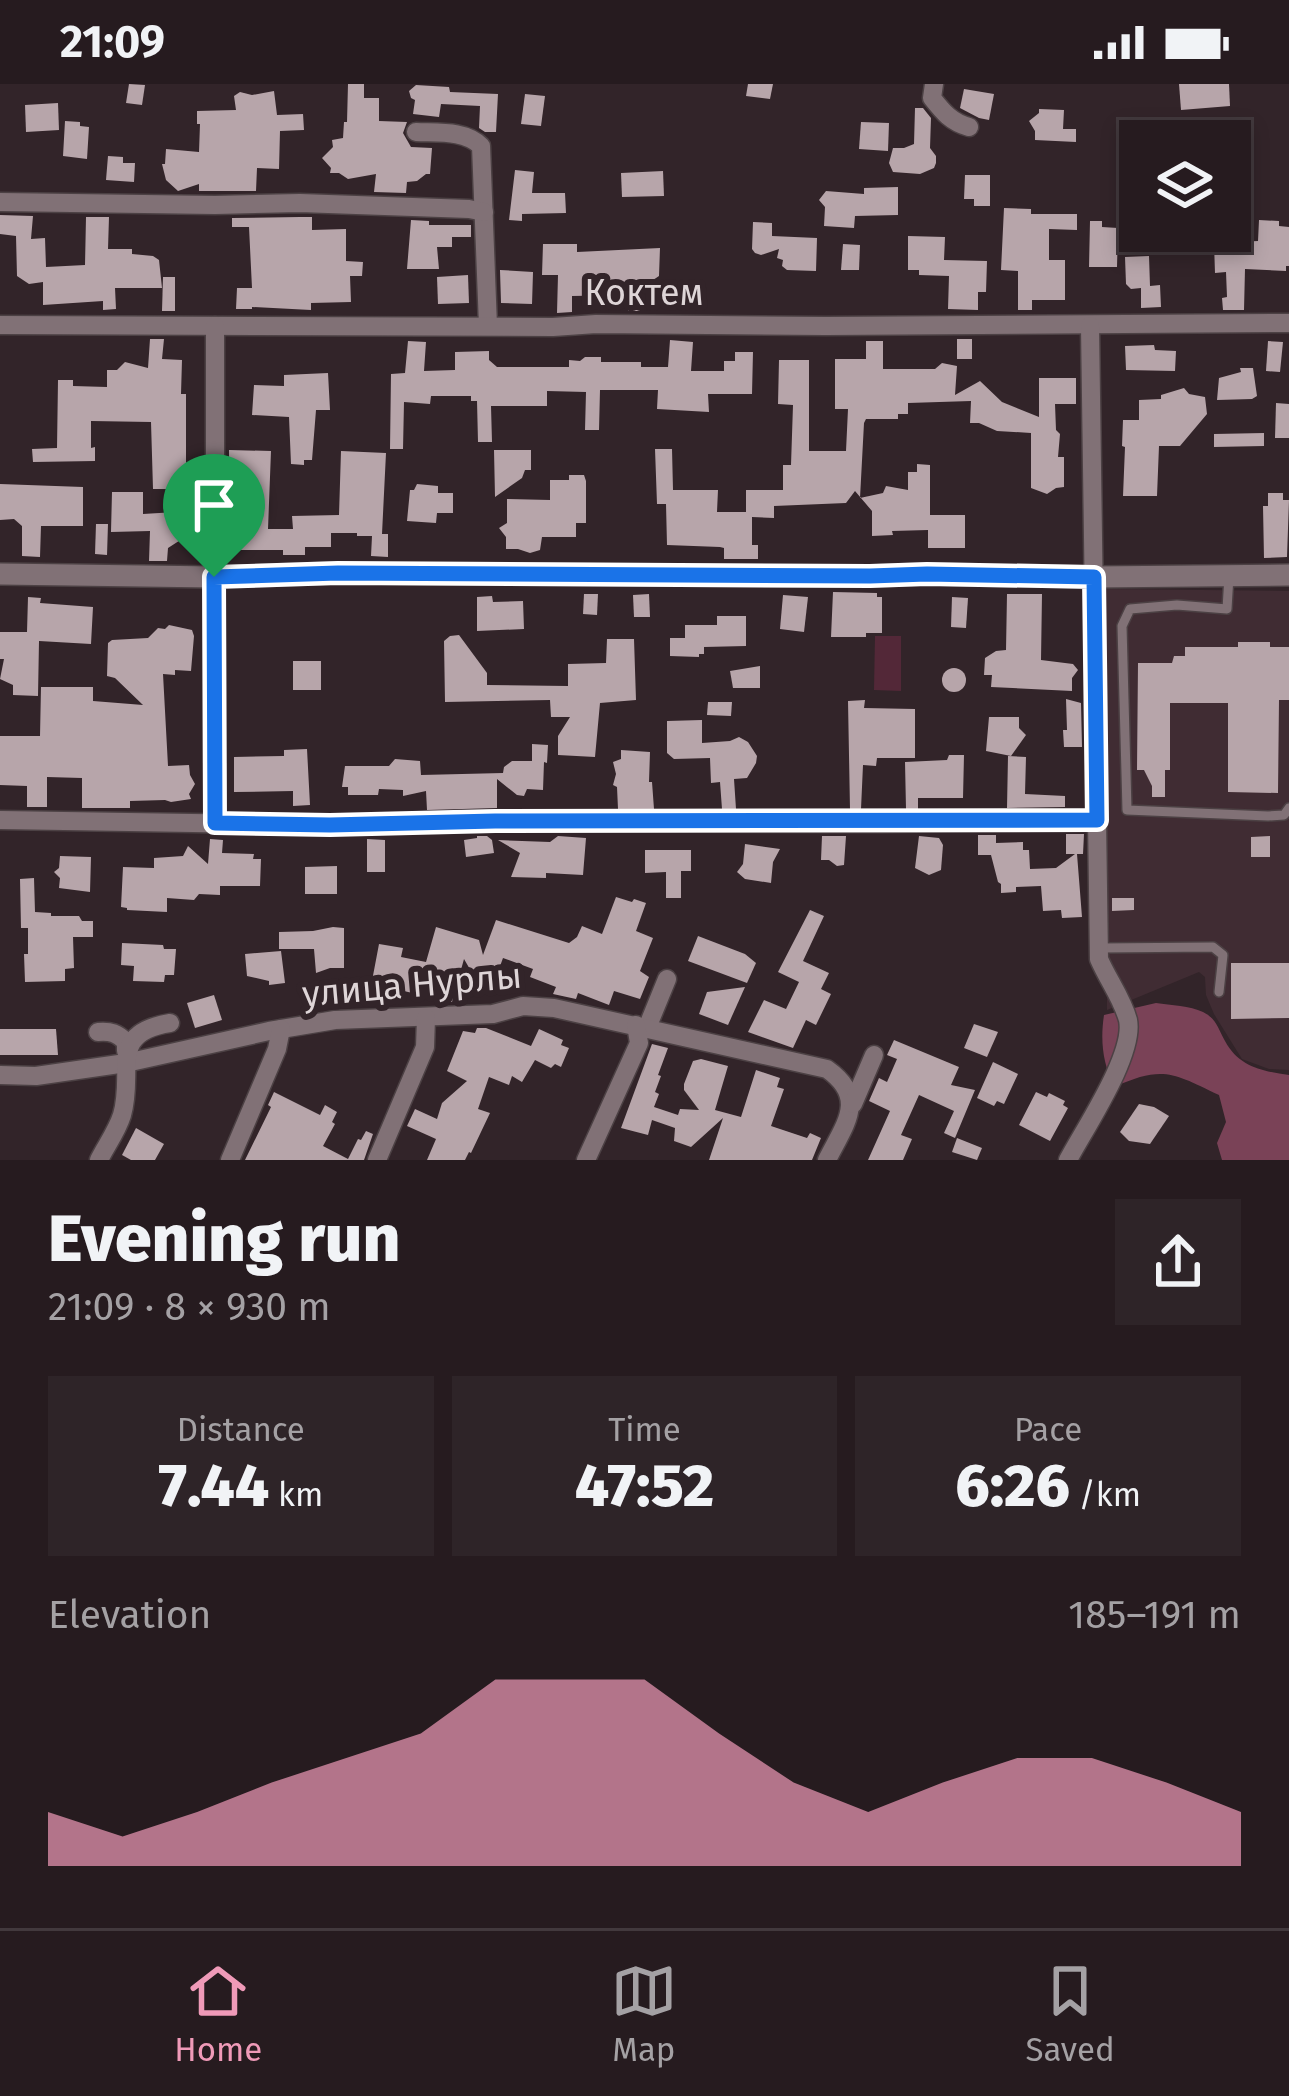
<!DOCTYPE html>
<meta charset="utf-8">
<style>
:root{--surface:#261b1f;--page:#2e2428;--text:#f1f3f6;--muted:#a4a1a4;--line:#42393d;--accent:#ef9ab8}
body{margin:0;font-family:"Fira Sans",sans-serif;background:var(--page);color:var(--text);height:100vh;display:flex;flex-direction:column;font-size:45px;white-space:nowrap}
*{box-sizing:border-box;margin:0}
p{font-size:39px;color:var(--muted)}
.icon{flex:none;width:66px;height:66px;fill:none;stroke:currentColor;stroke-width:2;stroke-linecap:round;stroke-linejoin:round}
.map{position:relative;height:1076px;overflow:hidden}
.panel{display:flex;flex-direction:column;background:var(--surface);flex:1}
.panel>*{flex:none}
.buttons{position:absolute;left:1119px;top:36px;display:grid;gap:24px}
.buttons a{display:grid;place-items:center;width:132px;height:132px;border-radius:0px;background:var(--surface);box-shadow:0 6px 18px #0003,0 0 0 3px var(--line);font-size:60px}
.pin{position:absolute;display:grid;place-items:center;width:102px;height:102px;color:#fff;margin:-123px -51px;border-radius:50% 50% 50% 0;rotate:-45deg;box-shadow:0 0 12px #0007}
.pin .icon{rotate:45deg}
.round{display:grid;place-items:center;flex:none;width:126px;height:126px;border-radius:0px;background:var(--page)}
.summary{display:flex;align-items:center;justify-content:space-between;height:204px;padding:0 48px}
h1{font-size:66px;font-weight:800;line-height:90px}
.metrics{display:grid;grid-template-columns:repeat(3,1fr);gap:18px;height:204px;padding:12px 48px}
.metrics div{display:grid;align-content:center;border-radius:0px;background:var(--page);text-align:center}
.metrics b{font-size:60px;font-weight:800}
.metrics small{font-size:33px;font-weight:400}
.metrics p{font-size:33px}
.chart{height:336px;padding:24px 48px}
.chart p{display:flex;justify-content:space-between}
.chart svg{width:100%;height:216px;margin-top:12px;fill:var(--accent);opacity:.7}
.status{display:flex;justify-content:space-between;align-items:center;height:84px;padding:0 60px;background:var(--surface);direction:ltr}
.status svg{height:33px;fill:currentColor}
.tab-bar{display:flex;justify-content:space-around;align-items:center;height:168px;border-top:3px solid var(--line);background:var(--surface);font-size:33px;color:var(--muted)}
.tab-bar a{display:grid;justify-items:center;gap:6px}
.tab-bar .on{color:var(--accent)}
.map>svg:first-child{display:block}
.built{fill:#402c33}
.green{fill:#532838}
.forest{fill:#7a4257}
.building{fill:#b7a5aa}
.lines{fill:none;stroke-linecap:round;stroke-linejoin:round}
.service-casing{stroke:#4c4144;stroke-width:12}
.minor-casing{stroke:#4c4144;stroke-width:21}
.tertiary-casing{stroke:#4c4144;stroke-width:24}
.service{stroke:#817176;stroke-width:9}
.minor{stroke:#817176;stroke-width:18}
.tertiary{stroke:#817176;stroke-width:21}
.route-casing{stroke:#fff;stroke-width:24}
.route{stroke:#1a73e8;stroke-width:15}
.labels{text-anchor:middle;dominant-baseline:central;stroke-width:12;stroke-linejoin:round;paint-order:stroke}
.street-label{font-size:36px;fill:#ded5d7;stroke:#322429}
</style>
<div class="status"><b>21:09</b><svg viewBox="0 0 49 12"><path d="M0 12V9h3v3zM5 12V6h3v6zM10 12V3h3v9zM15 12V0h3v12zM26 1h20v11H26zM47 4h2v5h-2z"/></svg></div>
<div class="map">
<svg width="1289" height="1076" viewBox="0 0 1289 1076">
<rect width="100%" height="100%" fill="#322429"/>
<path class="built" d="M1106 505 1289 507V986L1269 985 1242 975 1214 930 1206 911 1205 893 1199 888 1107 926Z"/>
<path class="green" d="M875 552H901V607L874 606Z"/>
<path class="forest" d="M1156 919C1171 921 1190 922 1203 928 1217 935 1218 945 1225 957 1239 983 1262 987 1289 991V1076H1222L1217 1059 1226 1038 1219 1011C1173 989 1163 981 1114 1003 1103 979 1100 958 1104 931Z"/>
<g class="building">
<path d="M129 0 145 1 142 21 126 19Z"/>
<path d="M348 0H364V14H379V37L407 38 403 49 411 63 432 64 430 90H426L417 97 407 98 406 109 374 108 376 90 348 95 339 89H330L331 84 322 74 333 63 332 56 343 54 344 38H347Z"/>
<path d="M748 0H773L770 15 746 12Z"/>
<path d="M1179 0H1229L1230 22 1181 26Z"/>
<path d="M416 1 449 3 450 8 498 10 496 48H485L479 44 480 22 441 20 439 33 413 30 415 16 411 14 409 7Z"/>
<path d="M964 5 994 10 989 36 979 34 960 24Z"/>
<path d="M274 7 277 31 303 30 304 46 280 47 279 85 257 84 256 107H199V100L178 107 166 96 162 80H165L166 65 199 68 200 40H197V27L236 26 234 12 240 8 252 11Z"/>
<path d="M525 10 545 12 541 42 521 40Z"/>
<path d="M58 19 59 46 26 48 25 21Z"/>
<path d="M915 24H923L931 34 930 64 936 72V79L934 84 920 90 893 88 889 79 893 64H904L914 60Z"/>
<path d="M1039 25 1064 26 1063 45H1076V58L1035 56V47L1029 37 1039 29Z"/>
<path d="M65 37 80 38V42L89 43 87 75 63 72Z"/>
<path d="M861 38 889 39 888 67 859 65Z"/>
<path d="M108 72 123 73V79H135L134 98 106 96Z"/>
<path d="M515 86 534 88 532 109H565L566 129 522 130V137L509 136Z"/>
<path d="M663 87 664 112 622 113 621 89Z"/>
<path d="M965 91H990V122H974V115H964Z"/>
<path d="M898 103V131L855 132 854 144 824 142 825 123 819 116 826 107 864 110V104Z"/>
<path d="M1004 124 1031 125V130H1077V146L1049 145V176H1065V216H1032V226H1018V187L1001 186Z"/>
<path d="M0 131 33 132 31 155 45 154 46 183 85 181 86 133H109L108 165H132V170L153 172 159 176 162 204H115L116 225 103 226V217L43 221V198L29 200 17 192 16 152 0 150Z"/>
<path d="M300 133H312V146L346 145V177L363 178 362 192H350L351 218 311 219V226L252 223V225H236L237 204H252L249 143H232V134Z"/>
<path d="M411 136 429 137V141H471V153H452V163H437L439 185H407Z"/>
<path d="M1259 136 1279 137V142L1289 143V182H1286V187L1245 185 1244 226H1223L1222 214 1227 213 1226 188 1215 189 1214 159 1258 157Z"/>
<path d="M1090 137H1102V143L1118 144 1117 183H1089Z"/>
<path d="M753 138 772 139V152L817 154 816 187 787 186 782 182 783 176 777 174 779 165 761 171 755 169 752 165Z"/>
<rect x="1166" y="147" width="32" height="18"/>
<path d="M908 152 945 153 944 176 987 177 986 208H978V226L948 225 949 192 919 191V186H908Z"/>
<path d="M543 160H577V168L660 164 659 192 650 198H639L640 227H628L627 211 572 212V228L557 229 558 191H542Z"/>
<path d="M843 160 860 161 859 186H841Z"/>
<path d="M1149 172 1150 202 1160 201 1161 223 1141 224V204L1131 205 1126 200 1125 173Z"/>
<path d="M500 186 533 188 532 220 501 219Z"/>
<path d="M468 191 469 219 438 220 437 193Z"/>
<path d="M163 193H175V227H162Z"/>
<path d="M150 255H164L162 275 182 276 181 310H186V405H153L151 338 91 337V364L95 363V377L33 378 32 365 57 364 58 296H73V302L107 303V286H117L125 278 148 284Z"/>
<rect x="957" y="255" width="15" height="20"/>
<path d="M670 256 693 258 691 287H724V277H735V268H753L752 310H708L709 328 657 325 658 306H600L599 346H585L586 308 547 307V322H491L492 358H478L477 317H471V312H431L430 320 404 318 403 365H390L391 290 405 289 408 257 426 258 424 287 455 286V268L489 267V276L497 283H569V276L580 277 585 273H601V278H641V283H668Z"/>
<path d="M866 257H883V285H935L942 279 957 282 955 311 980 297 1002 318 1039 333V294H1076V320H1055L1056 346 1060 350 1058 373H1064V403L1056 404 1047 410 1031 404V349L997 347 979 339H970L971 317 908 319V330H898V335H866L864 339 860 414 883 409 886 402 908 406V388H917V380L930 381V431H965V464H928V446L892 447 893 451 872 452V427L855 407 846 419 774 422V434L752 433V461H758V475H724V464L720 463 667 461 666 420H657L655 365H672L673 406H718L717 428H746V406H783V381H791L793 321 778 320 779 276H809V367H846L848 325H835V275H866Z"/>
<path d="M1268 257 1283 258 1280 288 1266 287Z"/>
<path d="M1154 261 1155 266 1176 267 1175 287 1126 286 1125 262Z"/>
<path d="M1240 284H1253L1257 312 1252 315 1217 316 1219 294 1241 288Z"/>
<path d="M328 289 330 326H316L312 376H304V381L291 380 289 333 252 331 254 301 284 302V291Z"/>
<path d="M1184 304 1189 310 1205 313 1207 330 1180 362H1159L1157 412H1123L1125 363 1122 362 1123 336H1139V316L1161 315V311Z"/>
<path d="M1276 319 1289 320V354H1275Z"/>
<path d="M1264 349V362L1214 363V350Z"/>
<path d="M229 366 271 367 268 445H293L292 432 339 431 341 367 386 369 382 450H388V473L371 472 372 452H357V449H331V463H305V471H283V466H232V436H237V424H244V405H238L239 386 229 385Z"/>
<path d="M494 366H531V386H525L522 394 495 413Z"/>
<path d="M569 391H584L586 397V439H576V453H542L540 466 530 469 518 465H506V453L499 444 507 439V415L550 416V396H569Z"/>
<path d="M0 400 83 403V442H41L40 473 22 472V442L14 435 0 436Z"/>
<path d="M417 400 438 402V409H453V429H437L436 439 407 437 410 406H414Z"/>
<path d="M112 408H143V430L192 427 191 455H182L168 464 167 477H149L150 447 111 448Z"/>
<path d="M1268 409H1283V416H1289L1287 473 1264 474 1263 422H1268Z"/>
<path d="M96 440H108L107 471 95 470Z"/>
<path d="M833 508 877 509V513H882V549H866V553H831Z"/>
<path d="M584 510H598L597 531 583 530Z"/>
<path d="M649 510 650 533H634L633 511Z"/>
<path d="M1007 510H1042L1041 576 1073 580 1078 586 1072 594V607L991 603 992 591H984L985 574 996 567 1006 566Z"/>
<path d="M783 511 808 513 804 548 780 545Z"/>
<path d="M492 512 493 518 523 517 524 545 477 547V513Z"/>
<path d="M28 513 41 514 40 519 93 523 91 560 39 557 38 612 13 611V601L0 595 4 575H0V548H27Z"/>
<path d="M952 513 968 514 966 544 951 543Z"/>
<path d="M717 532H746V562L704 563V570H699V573L670 572V554H685V541H717Z"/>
<path d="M169 541 192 546 194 552 191 587 175 586V591L163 590 168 682 189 681 190 691 195 700 189 710 191 715 171 718 165 716 130 717V724H82V694L47 693V723H27V702L0 701V652H40L41 603H93V617L143 621 115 594 107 592 108 559 112 556 148 554 158 544 165 545Z"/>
<path d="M459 551 487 589V601L568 602V580L606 579 607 555H634L636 616 600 619 595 673 558 671V652L570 633H551L550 616 445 618 444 557 450 552Z"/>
<path d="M1238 558H1270V563H1289V616H1279L1278 709 1228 708V619H1170V686H1165V713H1152V702L1144 686H1137L1138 579H1172L1174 572H1185V563H1238Z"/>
<rect x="293" y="577" width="28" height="29"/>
<path d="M760 582V604H733L730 587Z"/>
<circle cx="954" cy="596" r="12"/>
<path d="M1066 615 1081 619 1082 663H1064L1063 646H1067Z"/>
<path d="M865 616 864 624 915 625V674H877L876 682 863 681 861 725H850L848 617Z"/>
<path d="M708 618H732L731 632 707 631Z"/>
<path d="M989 633H1019V644L1026 651 1011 672 986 667Z"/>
<path d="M702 636V659L730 657 739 653 748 658 757 672 756 679 747 694 734 695 736 725H722L720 698 711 699 710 674 674 675 667 669V637Z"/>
<path d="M532 660 548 661 547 679 544 678 543 706 527 705 524 712 517 711 497 695V724L427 726 426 707 403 712V706L379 705 378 711H348V703H342L345 682H389L395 675 420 677 421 691 503 689 504 683 512 677H532Z"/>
<path d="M307 665 310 721 293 722V707L234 708V673L284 672V666Z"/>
<path d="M621 666 650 668 649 698H652L654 725H618L617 703 613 701 616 690 613 678 621 675Z"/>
<path d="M949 671H964L963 714H918V725H906L905 678 947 676Z"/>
<path d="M1008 672 1026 673 1025 710 1065 712V723L1007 724Z"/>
<path d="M1066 750H1084L1083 770H1077L1082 833 1062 834 1061 826 1043 827 1041 802 1016 803V808L1001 809V800L998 798 991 771H978V751H996V759L1023 758V766H1029L1030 785 1056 784 1075 770H1066Z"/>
<path d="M477 752H487L492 756 494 769 466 773 464 756 477 754Z"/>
<path d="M558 752 586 754 583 791 546 789V794L511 793 520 769 498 756 550 758Z"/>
<path d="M822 752H846L844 781 837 782 829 776H821Z"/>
<path d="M919 752 939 754 943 761 941 786 929 791 915 784Z"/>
<path d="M1270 752V773H1251V753Z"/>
<path d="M210 755 223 756 222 769 254 770 253 775H261L260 802H220V811L199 810 194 816 167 814V828L127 826V824L121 823 123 783 154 784V774L183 772 188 762 208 780Z"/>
<path d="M367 755 385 756V788H367Z"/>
<path d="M745 760 780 765 773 778 771 799 745 795 737 788 743 780Z"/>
<path d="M645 766H691V787H681V814H666V788L645 789Z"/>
<path d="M60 772 91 773 90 808 59 804 60 794 54 788 59 784Z"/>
<path d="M337 782V810H305V783Z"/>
<path d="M34 794 35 828 51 829V832H79L82 837H93V853H73L74 884 65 885V897L25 898 24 870H28V844H21L20 795Z"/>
<path d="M616 813 632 818 634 815 646 819 636 847 653 854 640 887 649 893 640 915 614 907 609 921 578 909 576 915 553 910 556 903 530 893 533 885 503 874 495 896H490L492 905 475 894 464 875 452 918 395 905 392 920 368 918 379 860 403 864 401 873 426 878 436 843 479 856 483 871 496 836 569 859 577 853 582 842 602 850Z"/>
<path d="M1112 814H1134V826L1112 827Z"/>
<path d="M810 826 824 832 803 877 829 889 821 905 831 910 816 941 806 936 793 964 748 948 764 916 786 925 799 898 778 888Z"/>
<path d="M333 843 344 844V884H330L316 889 314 865H279V848L313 847Z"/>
<path d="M698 852 745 870 756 879 747 899 688 877Z"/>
<path d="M122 859 163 861 164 865H176L174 891H165L164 898 133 897 134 882 121 881Z"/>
<path d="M281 867 285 899 269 901V897L247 892 245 870Z"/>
<path d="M1231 879H1289V934L1231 935Z"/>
<path d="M745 903 728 941 699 930 707 908Z"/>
<path d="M214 911 222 936 195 944 187 919Z"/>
<path d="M974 940 998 948 987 973 964 964Z"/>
<path d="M477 944H486L531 962 539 945 563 956 561 961 569 964 561 983 555 980 551 984 535 976 522 998 512 992 509 1001 489 993 478 1025 490 1029 471 1069 469 1068 465 1076H427L436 1055 407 1042 415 1025 437 1035 442 1019 467 997 447 987 463 947 475 949Z"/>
<path d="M0 945H56L58 971H0Z"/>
<path d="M894 956 959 983 951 1001 975 1006 955 1054 944 1049 954 1027 919 1011 901 1051 912 1055 903 1076H868L890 1027 869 1017 879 994 887 998 897 975 887 971Z"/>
<path d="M652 960 668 964 658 991 661 992 655 1008 659 1010 654 1023 678 1031 680 1025 699 1026 684 1006V1000L693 977 701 975 728 982 715 1026 741 1033 756 986 780 994 777 1003 784 1005 771 1042 807 1054 810 1049 821 1054 812 1076H709L723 1034 691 1063 674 1057 675 1044 652 1036 648 1051 621 1044Z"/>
<path d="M993 978 1018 990 1004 1020 997 1017 994 1022 977 1014Z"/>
<path d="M274 1008 320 1031 325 1021 337 1028 332 1038 335 1040 323 1062 348 1075 358 1055 361 1056 366 1047 373 1050 364 1076H245L271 1023 268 1021Z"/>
<path d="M1036 1008 1047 1013 1049 1009 1065 1017 1063 1021 1068 1024 1050 1057 1019 1041Z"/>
<path d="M1139 1020 1154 1023 1169 1032 1150 1060 1129 1057 1120 1048Z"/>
<path d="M136 1044 164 1060 155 1076H131L122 1071Z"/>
<path d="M957 1054 982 1064 977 1076 952 1068Z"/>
</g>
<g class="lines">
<defs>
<g id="service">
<path d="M1229 492 1227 525 1177 521 1130 525 1122 542 1127 726 1268 732 1284 731 1289 724"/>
<path d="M1101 864 1213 863 1223 871 1219 908"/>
</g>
<g id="minor">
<path d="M934 0 932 14C943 28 951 38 969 43"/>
<path d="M416 48C438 49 465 46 481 62L488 242"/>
<path d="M0 118 215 121 300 119 469 125 484 128"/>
<path d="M0 241 553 243 596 240 826 242 1289 239"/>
<path d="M215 242V739"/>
<path d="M0 736 330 741 495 738 883 739 1097 736"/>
<path d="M647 944 667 895"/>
<path d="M98 948C111 947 117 949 126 958V967"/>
<path d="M0 991 36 992 126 979 269 947 335 936 493 930 523 922 554 924 827 985C868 1014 845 1040 827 1076"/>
<path d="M853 1020 874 971"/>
<path d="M99 1076C106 1062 117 1047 122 1031 135 987 107 949 170 939"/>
<path d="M230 1076 277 965 281 945"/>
<path d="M377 1076 425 963 426 934"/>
<path d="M586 1076 639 959 636 941"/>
<path d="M1068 1076C1085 1044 1135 970 1128 936 1122 914 1108 896 1099 875L1090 242"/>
</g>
<path id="tertiary" d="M0 490 214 493 338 489 870 492 927 490 1094 493 1289 491"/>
</defs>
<use href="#service" class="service-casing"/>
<use href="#minor" class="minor-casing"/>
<use href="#tertiary" class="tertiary-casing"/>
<use href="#service" class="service"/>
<use href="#minor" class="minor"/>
<use href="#tertiary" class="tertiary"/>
</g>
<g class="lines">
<defs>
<path id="route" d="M338 489 870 492 927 490 1094 493 1097 736 495 737 330 741 215 739 214 493Z"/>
</defs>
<use href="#route" class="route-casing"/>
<use href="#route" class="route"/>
</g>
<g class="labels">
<g class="street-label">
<text x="644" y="209">Коктем</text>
<text transform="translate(412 901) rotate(-5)">улица Нурлы</text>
</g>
</g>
</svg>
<div class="buttons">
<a><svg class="icon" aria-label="layers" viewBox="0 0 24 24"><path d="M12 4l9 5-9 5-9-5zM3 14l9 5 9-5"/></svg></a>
</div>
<div class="pin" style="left:214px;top:493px;background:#1e9e55"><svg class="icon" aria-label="arrive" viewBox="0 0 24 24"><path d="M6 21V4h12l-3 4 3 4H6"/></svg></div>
</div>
<section class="panel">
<div class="summary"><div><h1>Evening run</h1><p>21:09 · 8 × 930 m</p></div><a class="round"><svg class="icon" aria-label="share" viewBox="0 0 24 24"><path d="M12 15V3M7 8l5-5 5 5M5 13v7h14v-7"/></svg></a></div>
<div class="metrics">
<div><p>Distance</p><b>7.44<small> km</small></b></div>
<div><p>Time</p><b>47:52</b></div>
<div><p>Pace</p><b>6:26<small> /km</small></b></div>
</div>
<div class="chart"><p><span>Elevation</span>185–191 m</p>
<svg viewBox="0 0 160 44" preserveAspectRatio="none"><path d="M0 44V33L10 38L20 33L30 27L40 22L50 17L60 6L70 6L80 6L90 17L100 27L110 33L120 27L130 22L140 22L150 27L160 33V44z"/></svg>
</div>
</section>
<nav class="tab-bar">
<a class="on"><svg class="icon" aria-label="home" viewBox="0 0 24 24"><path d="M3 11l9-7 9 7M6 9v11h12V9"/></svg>Home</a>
<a><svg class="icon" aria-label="map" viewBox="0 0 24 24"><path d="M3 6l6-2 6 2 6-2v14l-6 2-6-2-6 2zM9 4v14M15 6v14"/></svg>Map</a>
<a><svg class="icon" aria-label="saved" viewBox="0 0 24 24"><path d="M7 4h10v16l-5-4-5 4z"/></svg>Saved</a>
</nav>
